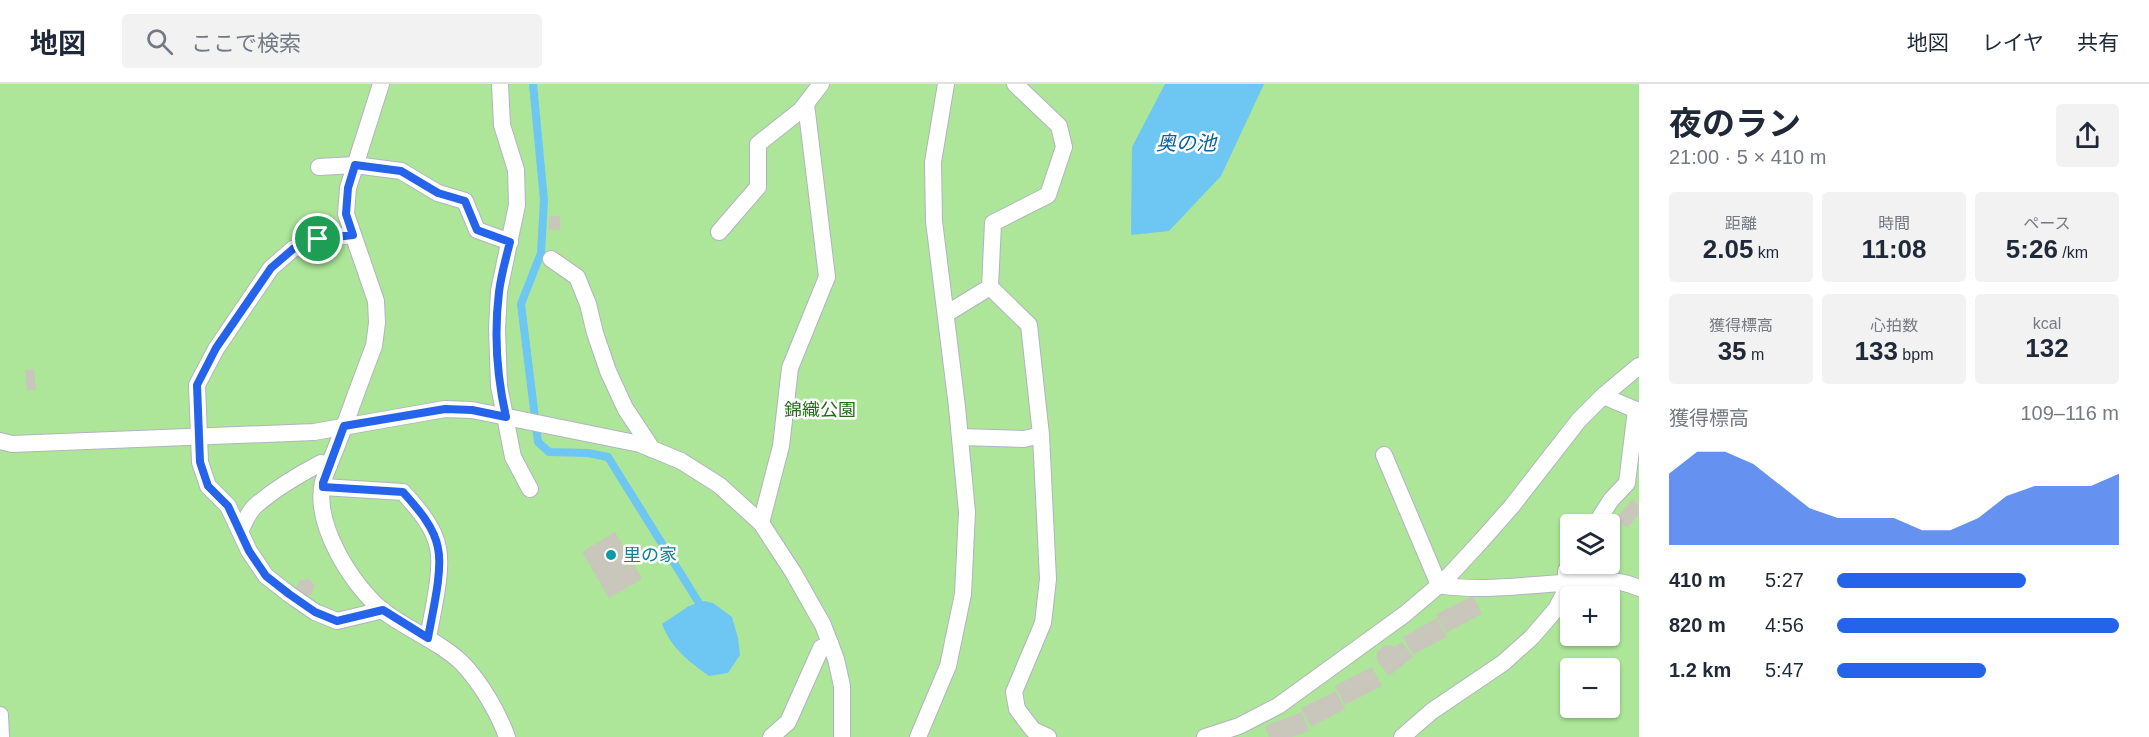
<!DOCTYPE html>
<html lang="ja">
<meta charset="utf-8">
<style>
:root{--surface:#fff;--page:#f2f2f3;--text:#1f2937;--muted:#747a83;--line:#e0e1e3;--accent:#2563eb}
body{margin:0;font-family:Arial,"Noto Sans JP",sans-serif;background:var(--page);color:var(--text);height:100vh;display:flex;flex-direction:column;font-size:22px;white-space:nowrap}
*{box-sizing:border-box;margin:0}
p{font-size:20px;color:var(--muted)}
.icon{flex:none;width:33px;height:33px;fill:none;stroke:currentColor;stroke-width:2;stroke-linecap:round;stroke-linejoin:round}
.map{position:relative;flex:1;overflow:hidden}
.sheet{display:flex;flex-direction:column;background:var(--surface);width:510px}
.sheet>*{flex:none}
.controls{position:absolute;left:1560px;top:430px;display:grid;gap:12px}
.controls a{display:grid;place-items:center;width:60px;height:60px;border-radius:6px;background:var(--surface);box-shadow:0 2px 4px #0004;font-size:30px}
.pin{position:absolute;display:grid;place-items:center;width:51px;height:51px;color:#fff;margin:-26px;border:3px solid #fff;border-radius:50%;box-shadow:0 2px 6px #0007}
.round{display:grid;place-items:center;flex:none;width:63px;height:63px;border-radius:6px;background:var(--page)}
.overview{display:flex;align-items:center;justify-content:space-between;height:102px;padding:0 30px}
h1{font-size:33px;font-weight:700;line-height:45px}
.stats{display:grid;grid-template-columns:repeat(3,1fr);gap:9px;height:102px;padding:6px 30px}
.stats div{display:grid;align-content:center;border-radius:6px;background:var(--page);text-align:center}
.stats b{font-size:26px;font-weight:700}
.stats small{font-size:16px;font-weight:400}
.stats p{font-size:16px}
.chart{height:168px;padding:12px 30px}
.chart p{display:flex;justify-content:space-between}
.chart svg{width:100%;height:108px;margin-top:6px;fill:var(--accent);opacity:.7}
ul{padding:0 30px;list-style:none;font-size:20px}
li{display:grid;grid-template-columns:96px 72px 1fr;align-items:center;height:45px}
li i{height:15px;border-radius:8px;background:var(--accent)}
header{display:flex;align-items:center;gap:36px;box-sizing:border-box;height:84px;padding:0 30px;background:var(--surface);border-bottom:2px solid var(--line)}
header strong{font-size:28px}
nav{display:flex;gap:33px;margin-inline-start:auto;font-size:21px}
.search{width:420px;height:54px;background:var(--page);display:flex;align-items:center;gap:15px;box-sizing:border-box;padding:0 21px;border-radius:6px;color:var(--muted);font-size:22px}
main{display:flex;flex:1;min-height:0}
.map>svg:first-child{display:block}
.green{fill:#ade699;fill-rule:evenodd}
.water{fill:#6ec6f3}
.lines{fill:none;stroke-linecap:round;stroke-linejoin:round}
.stream{stroke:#6ec6f3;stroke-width:8}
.building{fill:#c9c6bc}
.pedestrian-casing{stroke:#b2b3c0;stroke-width:18}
.pedestrian{stroke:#fff;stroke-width:16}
.route-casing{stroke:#fff;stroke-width:12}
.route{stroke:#2563eb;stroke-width:8}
.culture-dot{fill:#0f9aa8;stroke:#fff;stroke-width:2}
.labels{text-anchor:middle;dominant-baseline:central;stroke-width:5;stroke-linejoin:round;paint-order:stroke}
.park-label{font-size:18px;fill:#236d18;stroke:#fff}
.culture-label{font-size:18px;fill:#0d838f;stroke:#fff;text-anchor:start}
.water-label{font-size:20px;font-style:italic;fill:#0962a4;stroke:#fff}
</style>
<header>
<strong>地図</strong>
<div class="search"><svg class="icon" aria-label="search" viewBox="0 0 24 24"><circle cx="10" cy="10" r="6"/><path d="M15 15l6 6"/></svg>ここで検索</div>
<nav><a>地図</a><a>レイヤ</a><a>共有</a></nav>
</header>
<main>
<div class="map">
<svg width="1639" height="653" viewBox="0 0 1639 653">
<rect width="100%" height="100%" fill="#eee8de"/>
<path class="green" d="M0 0H1639V653H0ZM1570 441H1610V480H1570ZM1570 513H1610V552H1570ZM1570 585H1610V624H1570Z"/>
<g class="water">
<path d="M1165 0H1264L1221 92 1169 147 1131 151 1132 63Z"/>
<path d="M704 517 713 519 732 533 738 554 740 571 728 589 709 592C689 578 671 564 662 540L689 522Z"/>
</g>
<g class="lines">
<path class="stream" d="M533 0 544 116 541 169 521 220 538 358 549 368 588 369 608 373 699 519"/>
</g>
<g class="building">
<rect x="549" y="132" width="11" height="14"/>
<path d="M34 285 36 306 27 307 25 286Z"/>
<path d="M1633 415 1639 421V430L1627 444 1616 434Z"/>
<path d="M615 448 642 495 609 514 582 468Z"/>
<path d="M309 495 315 502 311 511 302 512 296 504 300 496Z"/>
<path d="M1473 512 1482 530 1446 549 1436 530Z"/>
<path d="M1437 534 1447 553 1413 571 1403 553Z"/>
<path d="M1402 558 1413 573 1389 592 1377 577V568L1384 562 1389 561 1395 563Z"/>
<path d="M1372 583 1382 602 1345 621 1335 602Z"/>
<path d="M1336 607 1345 625 1311 643 1301 624Z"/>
<path d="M1302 628 1309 647 1292 653H1269L1265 642Z"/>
</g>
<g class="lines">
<defs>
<g id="pedestrian">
<path d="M381 0 348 104 346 130 376 217 377 239 374 262C362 293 351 324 339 356 334 370 327 384 323 398 313 440 352 501 382 526 406 545 439 557 462 579 481 599 498 628 507 653"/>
<path d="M500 0 502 41 516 86 517 121 499 207 497 245 499 302 513 373 530 405"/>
<path d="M319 83 355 81 401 87 438 109 465 117 477 146 510 158"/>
<path d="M719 148 758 103V60L801 26 821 0"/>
<path d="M353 151 318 155 293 165 271 184 216 265 197 301 200 378 208 402 228 422 249 467 266 492 289 510 315 528 337 537 383 526"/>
<path d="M551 175 577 193 588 220 595 249 608 287 625 324 652 365"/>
<path d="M946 230 990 203 993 139 1048 111 1064 63 1059 42 1015 0"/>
<path d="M1041 351 1048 495 1043 539 1014 608 1017 625 1033 646 1048 653"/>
<path d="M960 353 1024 355 1041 351 1029 241 990 203"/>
<path d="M0 357 12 360 314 348 445 325 472 326 640 360 681 377 719 401 761 439 793 488 823 541 836 575 842 602V653"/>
<path d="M1384 371 1439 501"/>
<path d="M323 403 403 408C417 424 434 442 438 464 443 487 432 530 428 554"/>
<path d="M761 439 781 362 790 284 827 193 806 20"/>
<path d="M1595 441 1611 416 1627 399 1636 326 1603 312"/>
<path d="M240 447C244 440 248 429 254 423 273 406 298 391 321 379L329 382"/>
<path d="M1439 501C1480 508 1523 501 1565 499 1590 497 1616 493 1639 504"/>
<path d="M0 631 1 653"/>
<path d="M771 653 788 638 821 564 830 559"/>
<path d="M918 653 948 582 963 510 967 428 957 323 934 137 933 78 946 0"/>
<path d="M1205 653 1239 642 1278 622 1405 530 1445 496 1482 456 1512 422 1579 336 1603 312 1639 282"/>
<path d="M1402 653 1432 627 1503 579 1532 553 1556 525 1566 506V487L1570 480"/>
</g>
</defs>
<use href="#pedestrian" class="pedestrian-casing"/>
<use href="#pedestrian" class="pedestrian"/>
</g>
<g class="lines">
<defs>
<path id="route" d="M355 81 401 87 438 109 465 117 477 146 510 158C506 174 501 191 499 208 494 249 497 293 506 333L472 326 445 325 344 342 323 399V403L403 408C417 424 434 442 438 464 443 487 432 530 428 554L383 526 337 537 315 528 289 510 266 492 249 467 228 422 208 402 200 378 197 301 216 264 271 184 293 165 318 155 353 151 346 130 348 104Z"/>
</defs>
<use href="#route" class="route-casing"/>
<use href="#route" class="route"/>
</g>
<circle class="culture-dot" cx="611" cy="471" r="6"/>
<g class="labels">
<g class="park-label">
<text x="820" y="326">錦織公園</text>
</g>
<g class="culture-label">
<text x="623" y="471">里の家</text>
</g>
<g class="water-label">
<text x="1186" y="59">奥の池</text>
</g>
</g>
</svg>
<div class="controls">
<a><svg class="icon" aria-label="layers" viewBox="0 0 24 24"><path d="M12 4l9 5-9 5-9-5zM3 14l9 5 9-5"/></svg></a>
<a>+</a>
<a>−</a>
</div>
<div class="pin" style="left:318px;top:155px;background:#1e9e55"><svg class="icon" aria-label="arrive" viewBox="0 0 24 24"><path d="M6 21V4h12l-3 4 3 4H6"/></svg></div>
</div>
<section class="sheet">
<div class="overview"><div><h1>夜のラン</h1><p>21:00 · 5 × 410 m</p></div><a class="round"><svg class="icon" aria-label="share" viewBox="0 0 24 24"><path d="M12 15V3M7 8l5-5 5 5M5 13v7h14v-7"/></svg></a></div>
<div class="stats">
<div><p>距離</p><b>2.05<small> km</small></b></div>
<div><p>時間</p><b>11:08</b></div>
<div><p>ペース</p><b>5:26<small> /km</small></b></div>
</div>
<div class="stats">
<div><p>獲得標高</p><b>35<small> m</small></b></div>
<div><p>心拍数</p><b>133<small> bpm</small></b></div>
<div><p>kcal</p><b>132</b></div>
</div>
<div class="chart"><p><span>獲得標高</span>109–116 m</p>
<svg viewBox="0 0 160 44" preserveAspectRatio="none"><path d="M0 44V15L10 6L20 6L30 11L40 20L50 29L60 33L70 33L80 33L90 38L100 38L110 33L120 24L130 20L140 20L150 20L160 15V44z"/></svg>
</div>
<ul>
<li><b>410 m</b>5:27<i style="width:67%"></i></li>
<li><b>820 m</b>4:56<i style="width:100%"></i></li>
<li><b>1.2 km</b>5:47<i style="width:53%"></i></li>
</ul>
</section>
</main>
